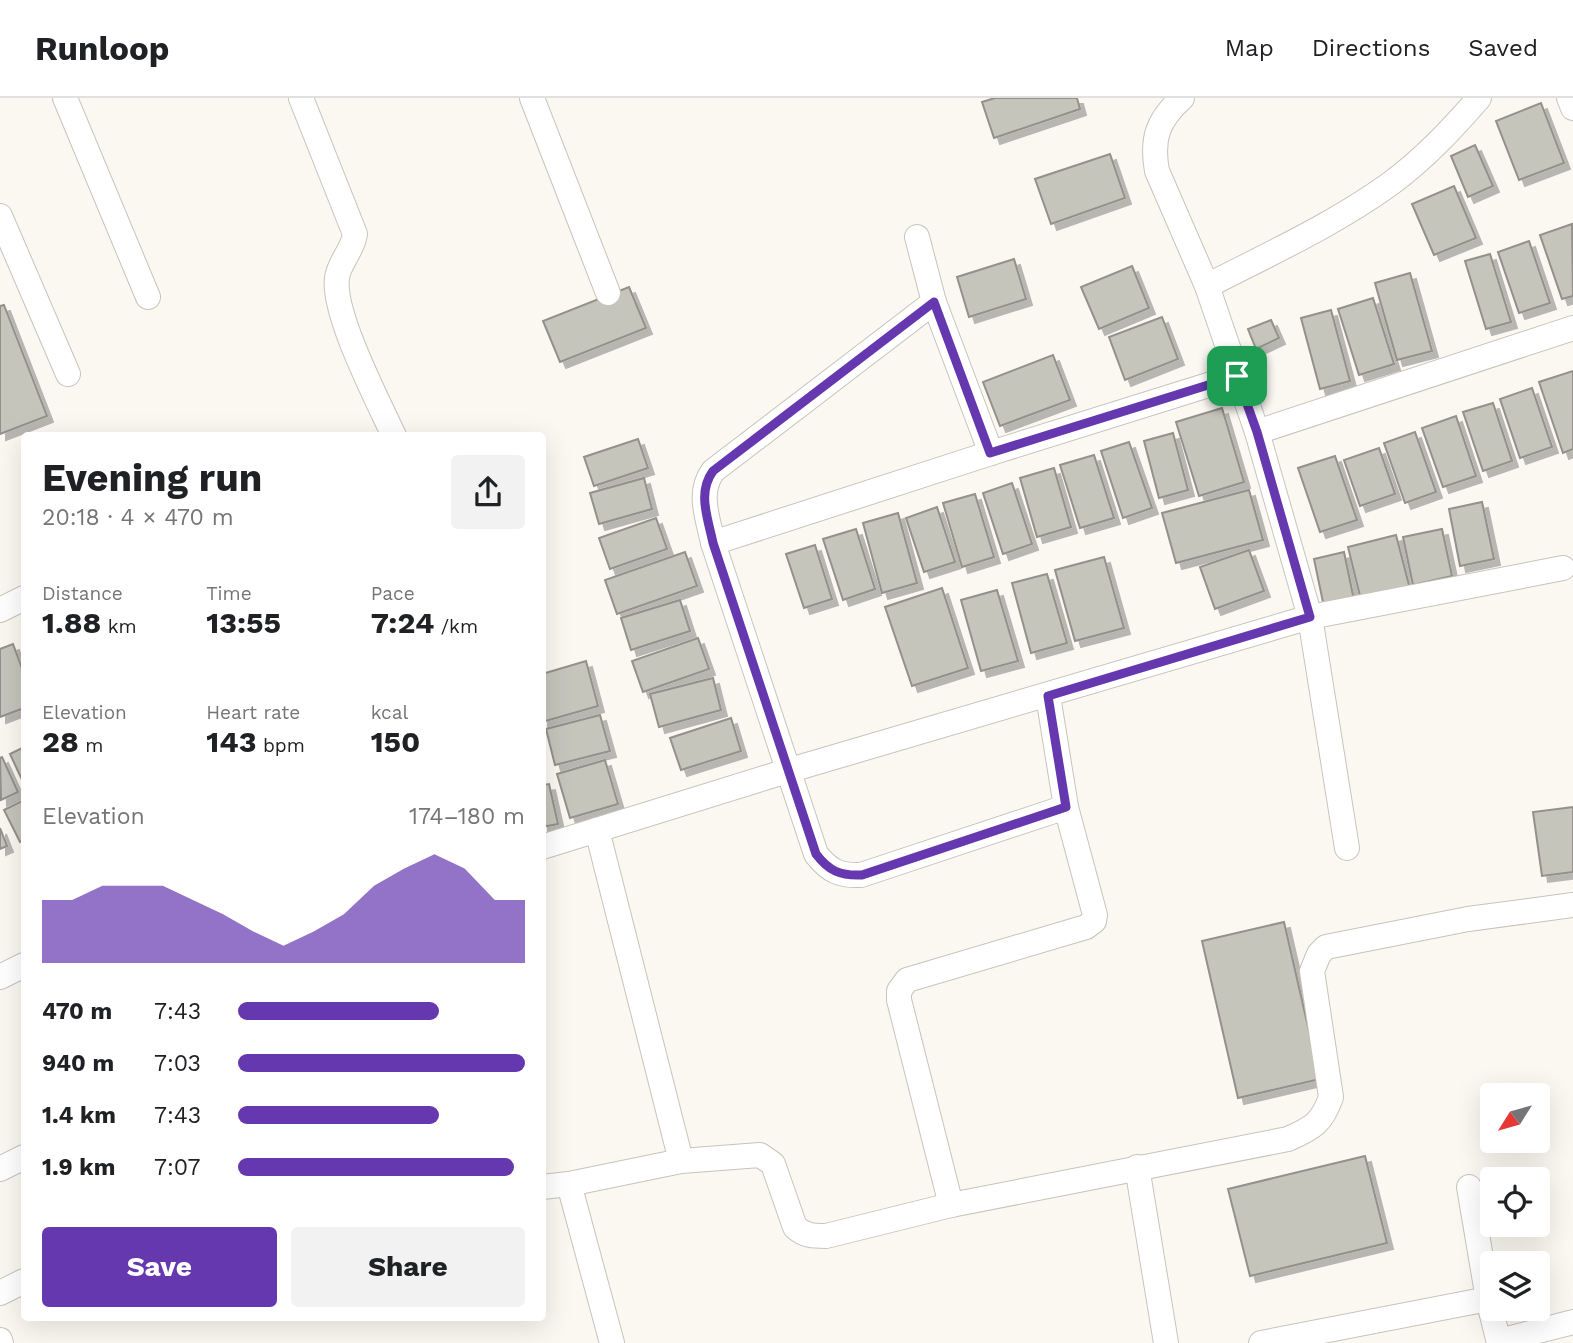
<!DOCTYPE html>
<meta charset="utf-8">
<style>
:root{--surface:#fff;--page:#f2f2f2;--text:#202124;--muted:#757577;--line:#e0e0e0;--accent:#6638b0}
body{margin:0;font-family:"Work Sans",sans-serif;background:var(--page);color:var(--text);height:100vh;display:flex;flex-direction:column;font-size:26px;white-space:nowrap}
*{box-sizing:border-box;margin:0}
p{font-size:23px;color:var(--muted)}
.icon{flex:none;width:38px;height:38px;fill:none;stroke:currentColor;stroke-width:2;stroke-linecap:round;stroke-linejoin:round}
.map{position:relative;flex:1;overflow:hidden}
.drawer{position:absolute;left:21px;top:334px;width:525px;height:889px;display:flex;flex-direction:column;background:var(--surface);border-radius:7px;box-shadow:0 7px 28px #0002}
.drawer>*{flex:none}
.needle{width:46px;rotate:233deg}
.fabs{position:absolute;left:1480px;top:985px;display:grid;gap:14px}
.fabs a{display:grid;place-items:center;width:70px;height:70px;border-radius:7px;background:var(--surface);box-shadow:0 7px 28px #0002;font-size:35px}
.pin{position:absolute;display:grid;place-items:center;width:60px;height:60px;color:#fff;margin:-30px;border-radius:14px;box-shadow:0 4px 10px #0006}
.round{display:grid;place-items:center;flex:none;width:74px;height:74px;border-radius:7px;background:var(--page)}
.head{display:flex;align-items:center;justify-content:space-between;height:119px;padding:0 21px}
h1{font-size:38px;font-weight:700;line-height:52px}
.metrics{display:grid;grid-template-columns:repeat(3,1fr);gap:10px;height:119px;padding:7px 21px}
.metrics div{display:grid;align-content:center}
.metrics b{font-size:30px;font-weight:700}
.metrics small{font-size:19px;font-weight:400}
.metrics p{font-size:19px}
.chart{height:196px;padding:14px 21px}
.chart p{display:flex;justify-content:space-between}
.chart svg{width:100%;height:126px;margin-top:7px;fill:var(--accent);opacity:.7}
.cta{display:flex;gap:14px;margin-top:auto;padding:14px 21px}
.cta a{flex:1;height:80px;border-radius:7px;background:var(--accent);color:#fff;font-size:28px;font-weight:700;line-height:80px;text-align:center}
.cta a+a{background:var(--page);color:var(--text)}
ul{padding:0 21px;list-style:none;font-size:23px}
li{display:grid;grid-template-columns:112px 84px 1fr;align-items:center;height:52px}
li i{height:18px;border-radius:9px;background:var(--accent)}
header{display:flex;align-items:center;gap:42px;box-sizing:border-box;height:98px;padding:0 35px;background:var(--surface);border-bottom:2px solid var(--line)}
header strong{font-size:33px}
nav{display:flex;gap:38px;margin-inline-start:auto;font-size:24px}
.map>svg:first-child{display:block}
.building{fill:#c6c5bc;stroke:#93918a;stroke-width:2;filter:url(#shadow)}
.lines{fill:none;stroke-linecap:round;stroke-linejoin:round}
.street-casing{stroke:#c6c4bc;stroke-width:26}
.street{stroke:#fff;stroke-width:24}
.route-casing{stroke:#fff;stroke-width:14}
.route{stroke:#6638b0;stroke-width:9}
</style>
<header>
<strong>Runloop</strong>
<nav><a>Map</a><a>Directions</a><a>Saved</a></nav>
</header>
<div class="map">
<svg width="1573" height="1245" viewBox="0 0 1573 1245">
<defs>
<filter id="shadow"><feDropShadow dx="6" dy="6" stdDeviation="0" flood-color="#0004"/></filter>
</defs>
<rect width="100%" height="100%" fill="#faf8f0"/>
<g class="building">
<path d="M995 0H1077L1080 11 994 40 982 4Z"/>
<path d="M1541 5 1564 65 1519 82 1496 23Z"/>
<path d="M1475 47 1493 88 1468 99 1451 58Z"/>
<path d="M1110 56 1125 100 1051 126 1035 81Z"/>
<path d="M1454 88 1476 140 1434 157 1412 106Z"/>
<path d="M1572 126 1573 198 1562 201 1540 137Z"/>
<path d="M1529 143 1550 205 1519 215 1498 154Z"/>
<path d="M1490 156 1511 224 1486 231 1465 163Z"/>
<path d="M1014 161 1026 201 969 219 957 179Z"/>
<path d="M1132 168 1149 210 1099 231 1081 189Z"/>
<path d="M1410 175 1432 253 1397 262 1375 185Z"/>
<path d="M629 189 646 230 560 264 543 223Z"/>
<path d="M1373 200 1394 266 1359 277 1338 211Z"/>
<path d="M4 207 47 318 0 336V208Z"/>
<path d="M1331 212 1350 283 1320 291 1301 220Z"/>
<path d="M1162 219 1178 261 1125 282 1109 239Z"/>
<path d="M1271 222 1279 240 1256 251 1248 231Z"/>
<path d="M1053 257 1070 302 1000 328 983 284Z"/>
<path d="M1573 273V351L1563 355 1539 284Z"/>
<path d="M1532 290 1552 349 1520 360 1500 301Z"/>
<path d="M1493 305 1512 363 1483 373 1463 314Z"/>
<path d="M1222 310 1244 384 1199 398 1176 324Z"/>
<path d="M1456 318 1476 378 1443 389 1422 330Z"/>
<path d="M1415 334 1436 394 1405 405 1384 345Z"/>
<path d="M1173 335 1188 392 1159 400 1144 343Z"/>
<path d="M638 341 648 370 594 388 584 359Z"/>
<path d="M1129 344 1152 410 1123 420 1101 353Z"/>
<path d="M1379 350 1395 396 1360 408 1344 362Z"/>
<path d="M1094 357 1114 420 1080 430 1060 367Z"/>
<path d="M1335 358 1357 422 1320 434 1298 370Z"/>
<path d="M1054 370 1071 429 1037 439 1020 380Z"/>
<path d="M644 380 652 411 599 426 590 395Z"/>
<path d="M1012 385 1032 446 1003 456 983 395Z"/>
<path d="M1249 392 1263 442 1176 465 1162 415Z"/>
<path d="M975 396 994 459 962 469 943 405Z"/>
<path d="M1482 404 1494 461 1460 468 1449 411Z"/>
<path d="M937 409 955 464 924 474 906 420Z"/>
<path d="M898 415 917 485 882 495 863 425Z"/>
<path d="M656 420 667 451 610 471 599 440Z"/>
<path d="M856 431 875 491 843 502 823 441Z"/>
<path d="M1442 431 1452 478 1413 487 1403 439Z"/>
<path d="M1396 437 1410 491 1361 502 1348 449Z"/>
<path d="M815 447 832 501 804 510 786 456Z"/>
<path d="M1249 452 1264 493 1215 511 1200 469Z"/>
<path d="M685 454 697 488 617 516 605 482Z"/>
<path d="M1344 454 1354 502 1324 509 1314 461Z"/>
<path d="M1104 459 1124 530 1075 543 1055 472Z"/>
<path d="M1047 476 1067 545 1031 555 1012 485Z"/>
<path d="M942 490 968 570 912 588 885 509Z"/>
<path d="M997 492 1018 563 981 573 961 502Z"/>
<path d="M680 502 690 533 631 552 621 520Z"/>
<path d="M698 540 709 571 643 594 632 563Z"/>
<path d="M13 546 24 576V610L0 619V551Z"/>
<path d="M586 563 598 608 542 624V576Z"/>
<path d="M713 580 721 612 659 629 650 596Z"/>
<path d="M600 617 610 653 555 667 546 631Z"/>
<path d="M731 620 741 653 681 672 670 640Z"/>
<path d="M24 649V686L10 656Z"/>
<path d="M2 659 18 694 1 702 0 660Z"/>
<path d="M605 662 618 706 570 720 557 676Z"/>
<path d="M549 686 558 726 542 729V687Z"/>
<path d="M24 702V742L20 744 4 712Z"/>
<path d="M1573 709V774L1542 778 1533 714Z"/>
<path d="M0 730 7 748 0 751Z"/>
<path d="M1284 824 1320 981 1238 1000 1202 843Z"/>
<path d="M1365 1058 1387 1145 1250 1178 1228 1091Z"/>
</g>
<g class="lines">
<defs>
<g id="street">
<path d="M65 0 148 199"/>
<path d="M301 0 355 136C353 152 339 164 337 180 332 215 378 303 394 338"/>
<path d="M532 0 608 195"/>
<path d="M1182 0C1158 22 1151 40 1157 73L1207 188 1257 334 1310 519 1347 750"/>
<path d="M1569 0 1573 10"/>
<path d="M0 118 68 276"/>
<path d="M917 139 934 204 991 355"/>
<path d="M1207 188C1269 156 1333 127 1390 86 1424 61 1452 31 1479 0"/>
<path d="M934 204 713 373C697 395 708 420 713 445L816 756C829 773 840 778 861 777L1066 709"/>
<path d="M1257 334 1573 230"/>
<path d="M713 445 991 355 1237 278"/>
<path d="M0 512 24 500"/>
<path d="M597 732 681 1063"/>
<path d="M542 749 787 673 1310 519 1563 470"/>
<path d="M0 879 24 867"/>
<path d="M1137 1069 1166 1245"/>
<path d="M0 1071 24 1059"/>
<path d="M569 1086 612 1245"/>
<path d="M542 1089 569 1086 681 1063 760 1057 773 1066 795 1129C805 1138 813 1138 826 1138L951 1107 1288 1041C1313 1030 1322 1025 1331 999L1312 873 1319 856 1326 849 1468 821 1573 807"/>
<path d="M1469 1089 1488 1201 1499 1245"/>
<path d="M951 1107 899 902V893L907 882 1086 829 1094 823 1095 817 1066 709 1048 598"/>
<path d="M0 1195 24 1183"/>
<path d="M0 1242 1 1245"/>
<path d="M1499 1243 1573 1224"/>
<path d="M1261 1245 1488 1201"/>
</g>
</defs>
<use href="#street" class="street-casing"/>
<use href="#street" class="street"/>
</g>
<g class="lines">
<defs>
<path id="route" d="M934 204 990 355 1237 278 1257 334 1310 519 1048 598 1066 709 862 777C840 778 829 773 816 756L713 445C708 420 697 395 713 373Z"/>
</defs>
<use href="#route" class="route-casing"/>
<use href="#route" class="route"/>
</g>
</svg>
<div class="fabs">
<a><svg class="needle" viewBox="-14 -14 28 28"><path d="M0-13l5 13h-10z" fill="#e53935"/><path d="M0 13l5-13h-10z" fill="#757577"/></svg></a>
<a><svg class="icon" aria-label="locate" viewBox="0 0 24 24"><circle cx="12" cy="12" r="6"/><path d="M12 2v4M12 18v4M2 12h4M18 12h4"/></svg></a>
<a><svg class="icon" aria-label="layers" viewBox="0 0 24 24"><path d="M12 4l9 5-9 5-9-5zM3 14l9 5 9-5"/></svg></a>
</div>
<div class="pin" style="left:1237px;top:278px;background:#1e9e55"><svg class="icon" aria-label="arrive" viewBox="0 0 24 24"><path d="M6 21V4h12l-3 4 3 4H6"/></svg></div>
<section class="drawer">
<div class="head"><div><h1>Evening run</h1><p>20:18 · 4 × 470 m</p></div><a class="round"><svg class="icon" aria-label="share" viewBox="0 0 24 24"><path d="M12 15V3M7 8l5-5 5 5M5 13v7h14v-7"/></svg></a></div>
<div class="metrics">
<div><p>Distance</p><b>1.88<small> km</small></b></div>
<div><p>Time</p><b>13:55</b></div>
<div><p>Pace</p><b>7:24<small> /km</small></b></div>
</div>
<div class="metrics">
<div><p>Elevation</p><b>28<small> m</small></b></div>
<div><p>Heart rate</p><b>143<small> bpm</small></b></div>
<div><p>kcal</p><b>150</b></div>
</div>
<div class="chart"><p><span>Elevation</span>174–180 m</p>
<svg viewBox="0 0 160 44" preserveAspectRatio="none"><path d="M0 44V22L10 22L20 17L30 17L40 17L50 22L60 27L70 33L80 38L90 33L100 27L110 17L120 11L130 6L140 11L150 22L160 22V44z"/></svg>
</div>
<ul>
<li><b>470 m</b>7:43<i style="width:70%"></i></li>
<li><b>940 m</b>7:03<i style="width:100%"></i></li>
<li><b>1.4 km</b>7:43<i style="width:70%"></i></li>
<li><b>1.9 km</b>7:07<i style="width:96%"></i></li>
</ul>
<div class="cta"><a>Save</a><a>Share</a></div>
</section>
</div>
